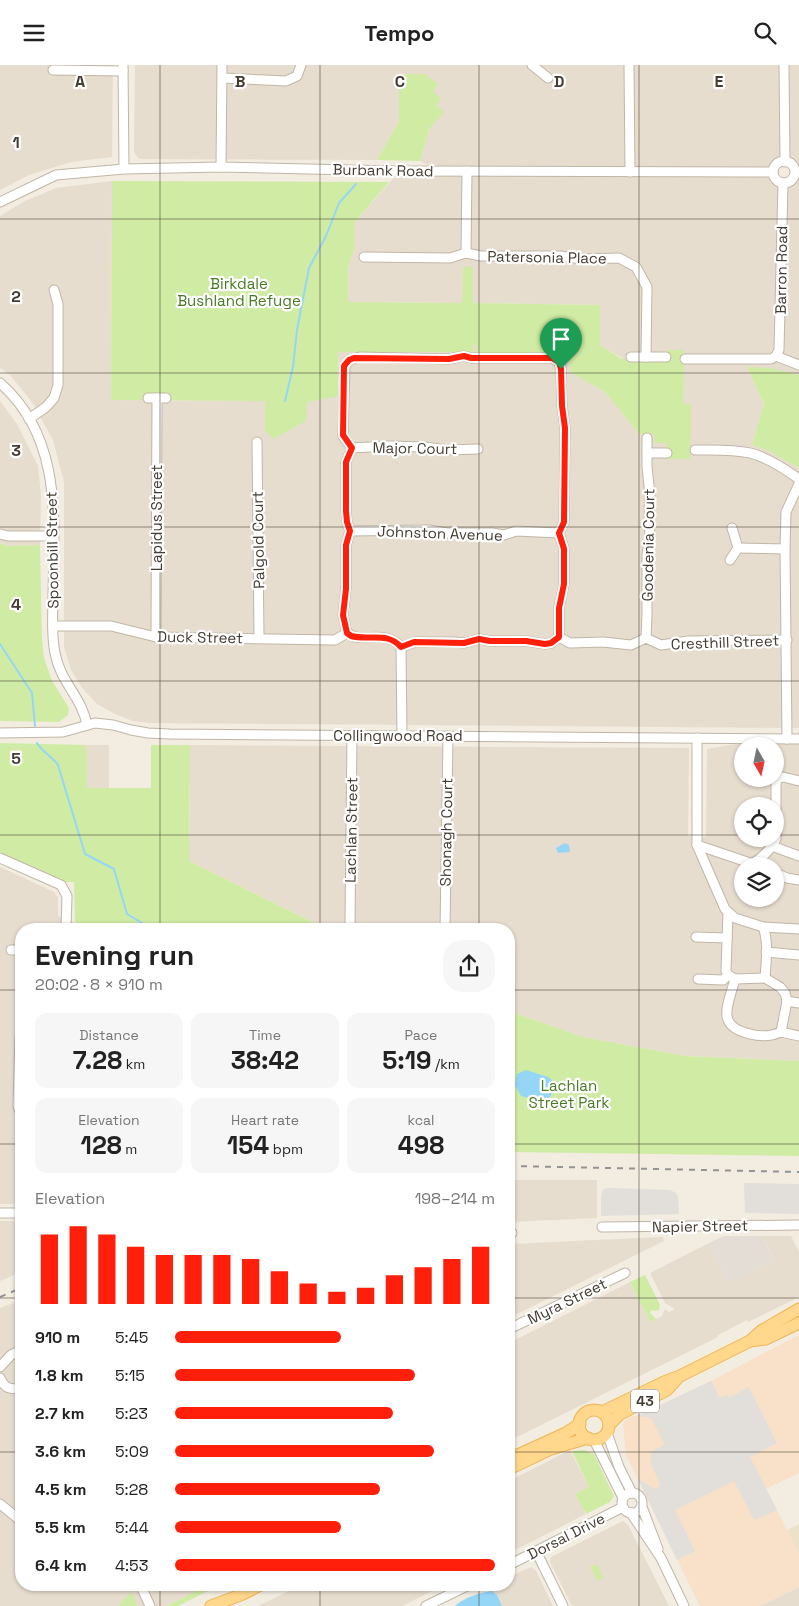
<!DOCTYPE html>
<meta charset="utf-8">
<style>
:root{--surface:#fff;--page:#f6f6f6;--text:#222;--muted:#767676;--accent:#ff1f0b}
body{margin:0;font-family:"Space Grotesk",sans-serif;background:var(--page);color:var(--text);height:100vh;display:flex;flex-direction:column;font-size:19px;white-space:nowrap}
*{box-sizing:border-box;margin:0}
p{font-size:16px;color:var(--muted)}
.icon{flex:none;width:28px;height:28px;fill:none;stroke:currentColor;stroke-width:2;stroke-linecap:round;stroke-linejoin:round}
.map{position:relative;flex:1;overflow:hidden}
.sheet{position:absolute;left:15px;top:858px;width:500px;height:668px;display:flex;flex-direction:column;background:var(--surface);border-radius:20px;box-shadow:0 1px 4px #0004}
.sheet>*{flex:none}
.needle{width:32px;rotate:171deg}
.controls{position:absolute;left:734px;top:672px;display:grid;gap:10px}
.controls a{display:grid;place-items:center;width:50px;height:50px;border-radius:50%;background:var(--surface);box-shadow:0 1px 4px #0004;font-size:25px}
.pin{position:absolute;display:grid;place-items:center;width:42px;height:42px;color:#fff;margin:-51px -21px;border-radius:50% 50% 50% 0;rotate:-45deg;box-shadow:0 0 5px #0007}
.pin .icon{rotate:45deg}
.round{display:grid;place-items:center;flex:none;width:52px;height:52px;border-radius:20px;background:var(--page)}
.overview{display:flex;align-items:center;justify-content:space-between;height:85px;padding:0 20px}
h1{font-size:28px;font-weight:800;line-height:38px}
.metrics{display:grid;grid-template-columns:repeat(3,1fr);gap:8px;height:85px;padding:5px 20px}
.metrics div{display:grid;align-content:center;border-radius:12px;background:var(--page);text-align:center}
.metrics b{font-size:25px;font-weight:800}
.metrics small{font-size:14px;font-weight:400}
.metrics p{font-size:14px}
.chart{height:140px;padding:10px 20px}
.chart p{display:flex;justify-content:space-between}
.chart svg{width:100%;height:90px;margin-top:5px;stroke:var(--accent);stroke-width:6}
ul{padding:0 20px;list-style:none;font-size:16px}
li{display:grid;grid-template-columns:80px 60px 1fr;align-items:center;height:38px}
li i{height:12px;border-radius:6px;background:var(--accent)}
header{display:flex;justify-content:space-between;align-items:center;height:65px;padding:0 20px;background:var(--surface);font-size:22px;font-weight:800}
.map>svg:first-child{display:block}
.residential{fill:#e7ddce;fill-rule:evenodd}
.commercial{fill:#f8e1c8}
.industrial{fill:#e4ddd6}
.education{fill:#ede1c9}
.green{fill:#d0eca4}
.parking{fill:#e2deda}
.water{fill:#95d6f7}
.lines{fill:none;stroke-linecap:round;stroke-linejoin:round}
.stream{stroke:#95d6f7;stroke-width:2}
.minor-casing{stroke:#c1b6a6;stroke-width:11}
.major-casing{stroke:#efb552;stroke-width:13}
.minor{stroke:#fff;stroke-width:9}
.major{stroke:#ffd78d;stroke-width:11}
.rail{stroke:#939393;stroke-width:2;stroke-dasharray:6 6;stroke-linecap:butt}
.route-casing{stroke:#fff;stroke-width:10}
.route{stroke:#ff1f0b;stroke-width:6}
.grid{fill:none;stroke:#443b31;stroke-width:1;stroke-opacity:0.55}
.labels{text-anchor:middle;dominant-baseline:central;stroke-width:4.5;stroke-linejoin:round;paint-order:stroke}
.shield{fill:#fff;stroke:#7c766f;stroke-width:1}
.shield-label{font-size:14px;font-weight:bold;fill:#443b31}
.street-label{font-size:15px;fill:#443b31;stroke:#fff}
.park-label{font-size:15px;fill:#487a20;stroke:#fff}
.grid-label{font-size:16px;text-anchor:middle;font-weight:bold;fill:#443b31;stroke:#fff;stroke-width:4.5;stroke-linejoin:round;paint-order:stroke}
</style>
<header><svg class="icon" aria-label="menu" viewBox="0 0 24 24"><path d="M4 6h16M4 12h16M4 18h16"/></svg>Tempo<svg class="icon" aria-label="search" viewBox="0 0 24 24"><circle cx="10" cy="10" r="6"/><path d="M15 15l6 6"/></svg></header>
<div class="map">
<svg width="799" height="1541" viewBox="0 0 799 1541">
<rect width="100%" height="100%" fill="#f2ece1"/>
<g class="residential">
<path d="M0 0H113L112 92 71 97 29 110 0 125Z"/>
<path d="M135 0H782L781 95 773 104 433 103 420 96 430 63 443 47 436 40 433 26 425 9H402V15H399V56L377 95 141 94 138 93 134 87Z"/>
<path d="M787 0H799V108L797 101 793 96 788 94Z"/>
<path d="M397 109H772L777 118 784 119H789L793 116 796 111 799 112V310L747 302 764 339 752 380 767 385 799 403V663L151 658 133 656 115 649 97 639 83 624 71 605 64 582V417L53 375 32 337 10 310 0 303V151L25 136 56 123 112 116 111 335 265 336V366L306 337 338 287H473V280H477V288H570V307L605 327 639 369 691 339H683L667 297 627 296 600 280V240L472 238 473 202H463L462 238 348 237V203L354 184V158Z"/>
<path d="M0 336 17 359 38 401 41 430 40 480 8 481 0 478Z"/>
<path d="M748 677 799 678V996L685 991 583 972 509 946V864H326L189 796 190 680 689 683 688 771 706 772 707 684ZM742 681H775V714H742ZM742 741H775V774H742ZM742 801H775V834H742Z"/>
<path d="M86 680H109V723H87Z"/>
<path d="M0 802 54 827 58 832V851L89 864H21V1139H0Z"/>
<path d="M509 1115H597V1153L509 1157Z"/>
<path d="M0 1156H21V1207L0 1216Z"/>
<path d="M762 1171H791L799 1187V1232L748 1257 747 1255 718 1270V1272L509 1376V1278L630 1217 650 1257 662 1251 665 1244 669 1247 675 1244 665 1238 650 1208 709 1178 728 1217 774 1195Z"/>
<path d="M663 1172 664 1176 509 1253V1179Z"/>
<path d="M21 1235V1519H211L166 1541H138L131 1528 118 1541H0V1243Z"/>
<path d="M570 1385 589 1422 575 1429 586 1449 509 1488V1416Z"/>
<path d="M623 1456 628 1460 669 1541H572L551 1499 550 1495 551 1492Z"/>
<path d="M531 1502 536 1506 553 1541H502L497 1530 492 1526 494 1520 509 1519V1512Z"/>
<path d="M303 1519H446L402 1541H258Z"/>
<path d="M799 1522V1541H760Z"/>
</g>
<path class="commercial" d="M799 1270V1408L766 1424 799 1489V1522L760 1541H700L626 1390 623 1359 626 1354 632 1351H638L711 1316Z"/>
<path class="industrial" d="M724 1171H762L774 1195 728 1218 709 1178Z"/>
<path class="education" d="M799 1459V1489L787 1465Z"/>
<g class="green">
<path d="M402 9H425L438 19 433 26 441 34 436 40 444 47 430 63 420 96 377 95 399 56V14H402Z"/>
<path d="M112 116 389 117 354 158V184L348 203V237L462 238 463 202H473V238L600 240V280L622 294H626L627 296 666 297 667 285H684L683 339H691L690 394H666L667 378H655L654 369H639L605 327 570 307V288H477L476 280H473V287H338V331L307 337 306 356 273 374 265 366V336L111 335Z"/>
<path d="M747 302 771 303 799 310V403L767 385 752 380 764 339Z"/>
<path d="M0 478 8 481 40 480 42 575 44 593 52 616 69 643 68 650 59 657 0 656Z"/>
<path d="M0 678 86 680 87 723H151V680H190L189 796 326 864H89L75 857 74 817H63L0 787Z"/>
<path d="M509 946 583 972 685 991 799 996V1091L509 1087Z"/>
<path d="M645 1210 660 1240 659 1245 654 1246 651 1245 650 1248 656 1254 650 1257 630 1217Z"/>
<path d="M584 1385 594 1389 614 1431 610 1437 586 1449 575 1429 589 1422 572 1386Z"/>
<path d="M597 1499 604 1513 597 1516 590 1502Z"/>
<path d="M211 1519H218V1521L178 1541H166Z"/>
<path d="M131 1527 138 1541H118Z"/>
</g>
<g class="parking">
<path d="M744 1118 799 1119V1149L745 1148Z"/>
<path d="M607 1123 670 1125 676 1128 678 1133 679 1149 601 1151V1130L603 1125Z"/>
<path d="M711 1316 720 1333 727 1330 729 1333 749 1322 777 1378 750 1392 777 1445 754 1455 734 1416 675 1445 695 1486 677 1495 638 1414 655 1424 658 1423 660 1419 650 1397 652 1386 665 1380 651 1353 637 1351Z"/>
</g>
<g class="water">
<path d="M565 778 569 780 570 787 558 788 556 783Z"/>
<path d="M526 1005 548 1012 555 1018V1025L546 1037 521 1031 515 1020 517 1009Z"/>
<path d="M492 1526 497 1530 502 1541H455C465 1532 479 1528 492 1526Z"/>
</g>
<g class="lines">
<g class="stream">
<path d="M285 336 293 302 297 265 309 203 326 171 339 138 356 119"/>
<path d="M0 579 32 628 35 661"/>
<path d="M37 678C42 687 52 691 58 700L85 789 114 804 127 849 152 864"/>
</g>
<defs>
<g id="minor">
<path d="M123 0 124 104"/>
<path d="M532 0 548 13"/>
<path d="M629 0 630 107"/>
<path d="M784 0 785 97"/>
<path d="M53 5 123 6"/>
<path d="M223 13 286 16 297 11 301 0"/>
<circle cx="784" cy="107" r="11"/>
<path d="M221 102 222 0"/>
<path d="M0 137 56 110 124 104 221 102 395 106 773 107"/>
<path d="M466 188 467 106"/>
<path d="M364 192 450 193 466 188 481 191H560L582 194 619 193 636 202 647 222 646 292"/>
<path d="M776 291 779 285 783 118"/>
<path d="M776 291 799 300"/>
<path d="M631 292H666"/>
<path d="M685 294H771L776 291"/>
<path d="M0 318C63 373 54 456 53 531 53 549 51 569 55 588 60 617 82 632 87 660"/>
<path d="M148 333H166"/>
<path d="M29 354 46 342 54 333 58 320V239L54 225"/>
<path d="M257 377 259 573"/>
<path d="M352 383 388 381 425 382 447 385 478 384"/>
<path d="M695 385C713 385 732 384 750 388 767 392 785 404 799 414"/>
<path d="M647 388H667"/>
<path d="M350 466 429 465 447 468H492L504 470 516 466 559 468"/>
<path d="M0 469 8 471H53"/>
<path d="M738 483 785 484"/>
<path d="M730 495 738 483 732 463"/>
<path d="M53 561H111L156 572 335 575 347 568"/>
<path d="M347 568 343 550 346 524V480L350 466 347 457 346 446V397L352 383 343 371 345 301 349 295 360 292 449 294 464 291 471 293H552L559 297 561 304 562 341 565 363 564 457 559 468 564 484V519L559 543V572"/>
<path d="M347 568C363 580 384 563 401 582L415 577H455L464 578 479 574 490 576H526L545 579 551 578 559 572 570 578 603 577 631 580 646 573 661 580 688 576 787 575"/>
<path d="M156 572 157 333"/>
<path d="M646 573 647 550V490L650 472 649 455 650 430 647 402V373"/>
<path d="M401 582 402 671"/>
<path d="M0 668 63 667 95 658 113 660 131 665 148 668 170 669 799 674"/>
<path d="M697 673V780L725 844 735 853 763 862C769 877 766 897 765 913"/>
<path d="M787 674 785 484 786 447 799 419"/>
<path d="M697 780 756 800"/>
<path d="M772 781 799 791"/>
<path d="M0 793 61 820 67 831 66 864"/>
<path d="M752 799C762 793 771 784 776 774V718L778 713 783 712 799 716"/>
<path d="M775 808 787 813 799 815"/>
<path d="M728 847 726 906 728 910 735 914 765 913 780 922 785 928 787 936 781 967C770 972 761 972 750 969 715 961 728 941 735 914"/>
<path d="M350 859 352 670"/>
<path d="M763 862 799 864"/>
<path d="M445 864 448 671"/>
<path d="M696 872 727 873"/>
<path d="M11 885H21"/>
<path d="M766 887 799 890"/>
<path d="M698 914 723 915 728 910"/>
<path d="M787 936 799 938"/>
<path d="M781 967 799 971"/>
<path d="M21 970 20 971 18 1041 21 1049"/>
<path d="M0 1148H21"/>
<path d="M602 1162 799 1160"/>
<path d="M509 1168H512"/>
<path d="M509 1264 625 1208"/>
<path d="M0 1302 11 1290 21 1285"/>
<path d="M0 1313C5 1324 10 1324 21 1324"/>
<path d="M607 1368 619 1402 632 1428"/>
<path d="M594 1375 623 1433"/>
<circle cx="632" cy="1438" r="10"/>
<path d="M0 1439 21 1456"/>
<path d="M642 1442 658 1484"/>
<path d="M631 1448 661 1493 684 1541"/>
<path d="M536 1486 563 1541"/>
<path d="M509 1500 623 1442"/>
<path d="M140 1519 150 1541"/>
<path d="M426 1541 471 1519"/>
</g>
<g id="major">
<path d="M750 1276 766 1274 799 1258"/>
<circle cx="594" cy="1360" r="15"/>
<path d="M602 1347 664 1317 680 1311 750 1276 761 1266 799 1244"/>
<path d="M609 1360 620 1349 667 1325 677 1314"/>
<path d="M509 1394 566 1368 580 1359"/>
<path d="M509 1404 551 1384 588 1373"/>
<path d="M211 1541 243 1529 262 1519"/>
</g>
</defs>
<use href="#minor" class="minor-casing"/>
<use href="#major" class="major-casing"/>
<use href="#minor" class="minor"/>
<use href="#major" class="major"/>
<g class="rail">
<path d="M509 1101 799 1107"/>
<path d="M0 1232 21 1223"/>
</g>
</g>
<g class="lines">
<defs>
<path id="route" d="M464 291 471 293H552L559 297 561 304 562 341 565 363 564 457 559 468 564 484V519L559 543V572L551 578 545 579 526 576H490L479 574 464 578 414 577 401 582C387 566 369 576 351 571L347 568 343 550 346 524V480L350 466 347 457 346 446V397L352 383 343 370 344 301 349 295 354 293 449 294Z"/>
</defs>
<use href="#route" class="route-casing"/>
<use href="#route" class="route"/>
</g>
<path class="grid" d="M160 0V864M320 0V864M479 0V864M639 0V1541M0 154H799M0 308H799M0 462H799M0 616H799M0 770H742M775 770H799M0 925H21M509 925H799M0 1079H21M509 1079H799M0 1233H21M509 1233H799M0 1387H21M509 1387H799M160 1519V1541M320 1519V1541M479 1519V1541"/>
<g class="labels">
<rect class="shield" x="631" y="1324.5" width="28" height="23" rx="4"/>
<g class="shield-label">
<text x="645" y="1336">43</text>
</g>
<g class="street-label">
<text transform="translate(383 105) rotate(1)">Burbank Road</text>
<text transform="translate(547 192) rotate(1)">Patersonia Place</text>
<text transform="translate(781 205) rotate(-89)">Barron Road</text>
<text transform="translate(415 383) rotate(1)">Major Court</text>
<text transform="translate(156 453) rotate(-90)">Lapidus Street</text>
<text transform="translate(440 468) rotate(2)">Johnston Avenue</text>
<text transform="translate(258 475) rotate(-91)">Palgold Court</text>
<text transform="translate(648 480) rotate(-89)">Goodenia Court</text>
<text transform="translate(52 485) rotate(-91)">Spoonbill Street</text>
<text transform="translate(200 572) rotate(1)">Duck Street</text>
<text transform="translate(725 577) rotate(-2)">Cresthill Street</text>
<text x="398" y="670">Collingwood Road</text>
<text transform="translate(351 765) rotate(-89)">Lachlan Street</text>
<text transform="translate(446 767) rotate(-89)">Shonagh Court</text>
<text transform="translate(700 1161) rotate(-1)">Napier Street</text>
<text transform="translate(567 1236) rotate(-26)">Myra Street</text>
<text transform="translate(566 1471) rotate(-27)">Dorsal Drive</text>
</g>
<g class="park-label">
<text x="239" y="218">Birkdale<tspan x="239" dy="17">Bushland Refuge</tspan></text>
<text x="569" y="1020">Lachlan<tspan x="569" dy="17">Street Park</tspan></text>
</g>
</g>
<g class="grid-label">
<text x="80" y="22">A</text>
<text x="240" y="22">B</text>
<text x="400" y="22">C</text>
<text x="559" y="22">D</text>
<text x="719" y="22">E</text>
<text x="16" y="83">1</text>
<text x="16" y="237">2</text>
<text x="16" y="391">3</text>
<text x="16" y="545">4</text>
<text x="16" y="699">5</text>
</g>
</svg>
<div class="controls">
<a><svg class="needle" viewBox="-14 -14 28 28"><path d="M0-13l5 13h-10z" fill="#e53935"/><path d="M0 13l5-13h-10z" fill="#767676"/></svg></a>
<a><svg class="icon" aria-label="locate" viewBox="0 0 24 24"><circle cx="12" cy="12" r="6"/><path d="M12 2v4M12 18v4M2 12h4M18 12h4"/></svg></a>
<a><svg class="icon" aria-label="layers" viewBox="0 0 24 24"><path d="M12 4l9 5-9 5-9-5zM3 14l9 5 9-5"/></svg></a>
</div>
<div class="pin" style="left:561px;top:304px;background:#1e9e55"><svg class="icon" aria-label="arrive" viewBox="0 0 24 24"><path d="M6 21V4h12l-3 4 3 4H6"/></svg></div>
<section class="sheet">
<div class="overview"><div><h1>Evening run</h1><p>20:02 · 8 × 910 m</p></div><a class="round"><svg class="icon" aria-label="share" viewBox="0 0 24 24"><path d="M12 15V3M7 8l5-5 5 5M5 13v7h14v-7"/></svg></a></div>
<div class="metrics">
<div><p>Distance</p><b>7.28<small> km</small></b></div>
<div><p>Time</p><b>38:42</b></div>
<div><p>Pace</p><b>5:19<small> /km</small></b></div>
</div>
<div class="metrics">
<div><p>Elevation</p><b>128<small> m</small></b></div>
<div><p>Heart rate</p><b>154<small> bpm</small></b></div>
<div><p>kcal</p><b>498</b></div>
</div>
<div class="chart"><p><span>Elevation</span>198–214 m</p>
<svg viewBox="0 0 160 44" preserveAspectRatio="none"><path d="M5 44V10M15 44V6M25 44V10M35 44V16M45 44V20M55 44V20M65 44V20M75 44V22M85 44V28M95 44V34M105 44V38M115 44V36M125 44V30M135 44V26M145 44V22M155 44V16"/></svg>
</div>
<ul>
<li><b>910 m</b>5:45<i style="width:52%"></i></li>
<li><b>1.8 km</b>5:15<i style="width:75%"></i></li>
<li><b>2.7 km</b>5:23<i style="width:68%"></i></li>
<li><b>3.6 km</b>5:09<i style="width:81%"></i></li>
<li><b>4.5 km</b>5:28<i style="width:64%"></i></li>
<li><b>5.5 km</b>5:44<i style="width:52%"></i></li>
<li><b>6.4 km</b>4:53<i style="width:100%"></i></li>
</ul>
</section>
</div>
